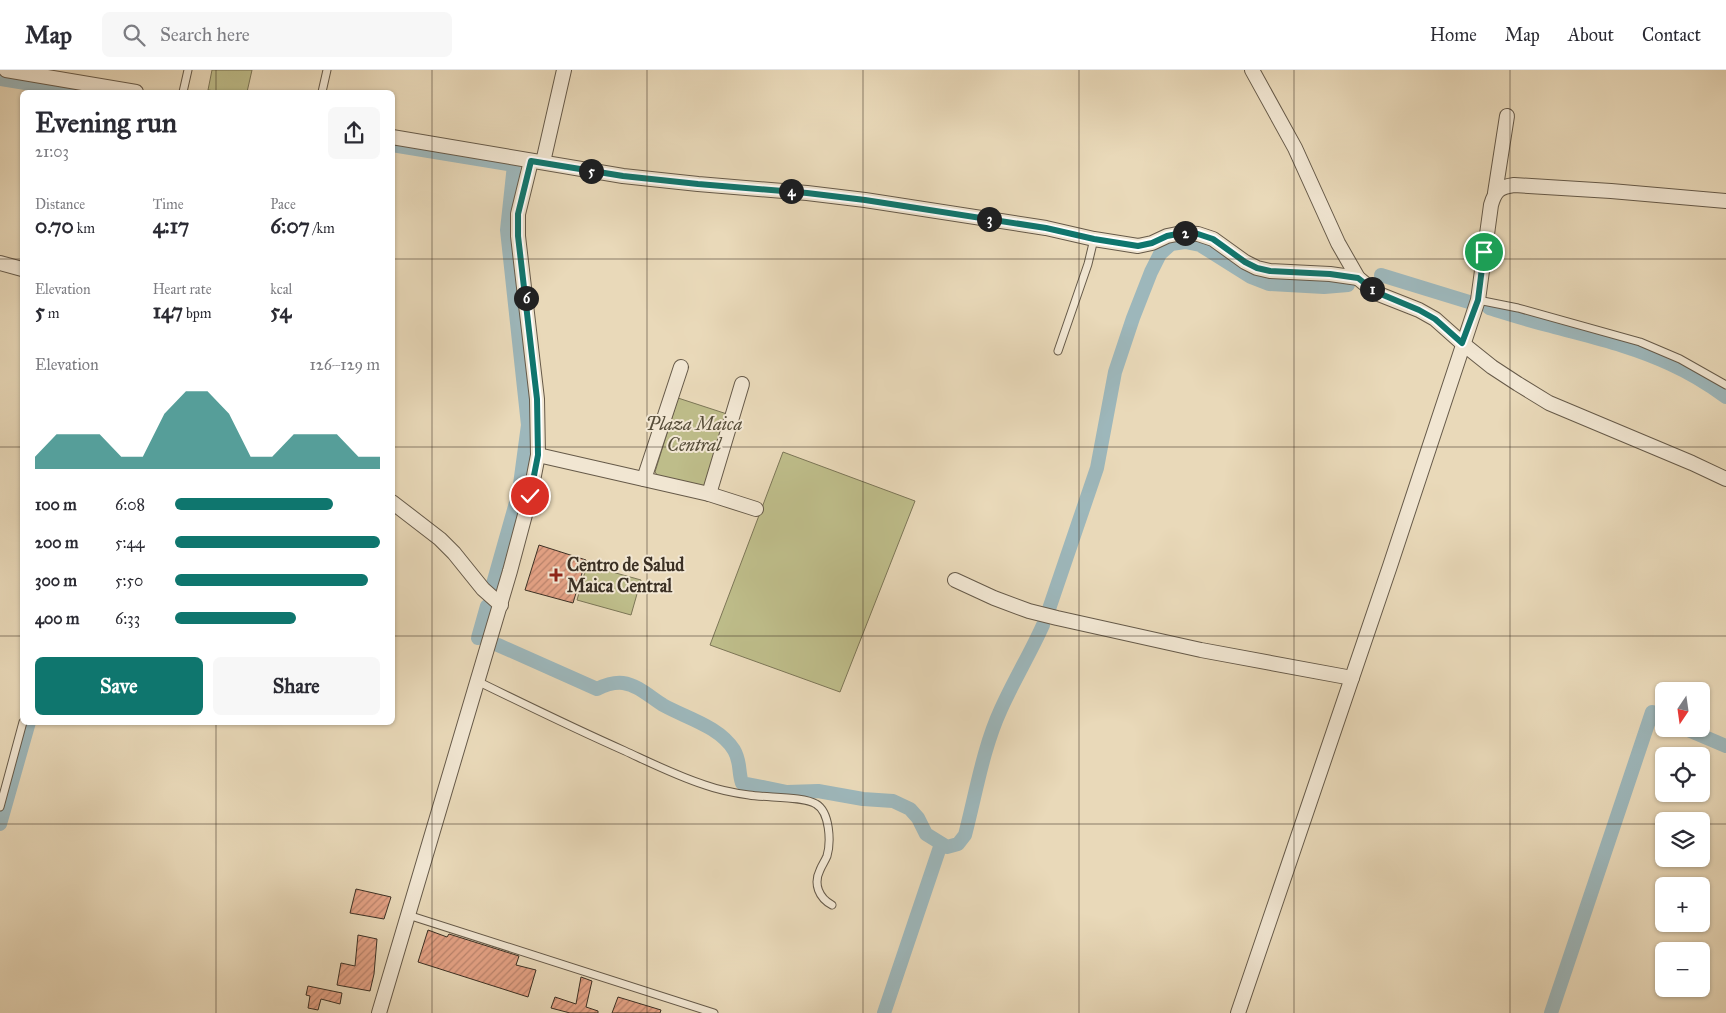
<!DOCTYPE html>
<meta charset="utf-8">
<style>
:root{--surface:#fff;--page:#f7f7f7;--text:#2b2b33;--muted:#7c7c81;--line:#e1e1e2;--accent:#0f766e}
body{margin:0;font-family:"IM FELL Great Primer",serif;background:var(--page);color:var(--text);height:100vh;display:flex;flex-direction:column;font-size:19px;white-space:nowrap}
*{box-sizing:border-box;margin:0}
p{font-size:16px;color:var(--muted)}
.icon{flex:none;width:28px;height:28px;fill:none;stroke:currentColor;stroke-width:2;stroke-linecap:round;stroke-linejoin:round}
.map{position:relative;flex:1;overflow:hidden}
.sheet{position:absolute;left:20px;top:20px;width:375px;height:635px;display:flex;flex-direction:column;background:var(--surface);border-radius:8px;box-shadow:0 1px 4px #0004}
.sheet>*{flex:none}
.needle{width:32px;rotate:193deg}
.fabs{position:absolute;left:1655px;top:612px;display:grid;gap:10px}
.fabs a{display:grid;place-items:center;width:55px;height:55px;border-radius:8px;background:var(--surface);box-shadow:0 1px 4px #0004;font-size:25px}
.pin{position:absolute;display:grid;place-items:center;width:42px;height:42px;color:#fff;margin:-21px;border:2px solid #fff;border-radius:50%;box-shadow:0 1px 5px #0007}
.km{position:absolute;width:25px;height:25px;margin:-12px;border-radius:50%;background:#222;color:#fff;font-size:14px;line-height:25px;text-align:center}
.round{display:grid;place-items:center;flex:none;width:52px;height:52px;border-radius:8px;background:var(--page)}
.headline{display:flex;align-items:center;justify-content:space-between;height:85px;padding:0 15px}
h1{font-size:28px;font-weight:700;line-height:38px}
.metrics{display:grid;grid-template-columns:repeat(3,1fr);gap:8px;height:85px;padding:5px 15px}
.metrics div{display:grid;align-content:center}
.metrics b{font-size:21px;font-weight:700}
.metrics small{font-size:14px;font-weight:400}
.metrics p{font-size:14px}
.chart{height:140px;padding:10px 15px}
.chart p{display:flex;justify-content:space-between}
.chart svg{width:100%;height:90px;margin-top:5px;fill:var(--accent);opacity:.7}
.button{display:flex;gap:10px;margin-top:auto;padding:10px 15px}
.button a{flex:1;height:58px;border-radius:8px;background:var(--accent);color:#fff;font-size:20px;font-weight:700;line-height:58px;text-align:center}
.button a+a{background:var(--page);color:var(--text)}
ul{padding:0 15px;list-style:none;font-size:16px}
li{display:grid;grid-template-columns:80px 60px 1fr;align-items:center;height:38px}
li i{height:12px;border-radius:6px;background:var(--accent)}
header{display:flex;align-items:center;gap:30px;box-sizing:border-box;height:70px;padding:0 25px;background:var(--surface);border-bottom:1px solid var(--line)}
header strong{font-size:24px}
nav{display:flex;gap:28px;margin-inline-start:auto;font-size:18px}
.search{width:350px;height:45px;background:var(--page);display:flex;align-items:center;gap:12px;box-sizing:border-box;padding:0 18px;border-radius:8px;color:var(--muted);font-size:19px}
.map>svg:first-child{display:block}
.green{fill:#bebd8a;stroke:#7c7657}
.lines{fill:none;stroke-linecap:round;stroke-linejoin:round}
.canal{stroke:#9db7bb;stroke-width:14}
.building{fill:url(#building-hatch);stroke:#3b3024}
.lane-casing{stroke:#665a49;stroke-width:9}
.street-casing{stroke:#665a49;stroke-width:16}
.lane{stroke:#f1e6d2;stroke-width:7}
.street{stroke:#f1e6d2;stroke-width:14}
.route-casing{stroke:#fff;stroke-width:10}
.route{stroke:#0f766e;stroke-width:6}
.grid{fill:none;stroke:#3b3024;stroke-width:1;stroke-opacity:0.55}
.poi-dot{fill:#8f2418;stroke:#f1e6d2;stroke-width:2}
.labels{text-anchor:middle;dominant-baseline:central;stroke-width:4;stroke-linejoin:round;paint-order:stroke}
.park-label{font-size:18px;font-style:italic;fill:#554c38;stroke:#f1e6d2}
.poi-label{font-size:18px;font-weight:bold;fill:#3b3024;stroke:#f1e6d2;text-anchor:start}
</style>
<header>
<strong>Map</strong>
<div class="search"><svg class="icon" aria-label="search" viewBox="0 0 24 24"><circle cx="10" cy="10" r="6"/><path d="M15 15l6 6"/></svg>Search here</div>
<nav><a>Home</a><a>Map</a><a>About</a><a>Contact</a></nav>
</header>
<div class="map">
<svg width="1726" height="943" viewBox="0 0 1726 943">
<defs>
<pattern id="building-hatch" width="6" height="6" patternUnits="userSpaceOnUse" patternTransform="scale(1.25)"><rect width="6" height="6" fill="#e4a285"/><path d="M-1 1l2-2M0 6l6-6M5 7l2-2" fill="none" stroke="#ba846d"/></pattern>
</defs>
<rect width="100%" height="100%" fill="#e9d9b9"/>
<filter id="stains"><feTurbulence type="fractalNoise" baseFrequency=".004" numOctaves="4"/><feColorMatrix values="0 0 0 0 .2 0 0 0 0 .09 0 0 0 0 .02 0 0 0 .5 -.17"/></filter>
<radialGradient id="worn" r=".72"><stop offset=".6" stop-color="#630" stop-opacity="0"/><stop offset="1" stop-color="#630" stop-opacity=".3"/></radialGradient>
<g class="green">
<path d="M212 0H252L247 22H222L208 20Z"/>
<path d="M678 328 727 344 704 416 658 406 655 402Z"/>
<path d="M783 382 915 431 840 622 710 575Z"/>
<path d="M587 495 641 510 631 545 577 530Z"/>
</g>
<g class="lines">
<g class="canal">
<path d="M0 9 80 22"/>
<path d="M392 75 514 95 507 160 528 355 519 422 493 514"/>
<path d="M1381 205 1469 232"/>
<path d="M1489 238C1509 244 1530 251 1551 256 1591 267 1632 276 1670 294 1690 303 1708 314 1726 327"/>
<path d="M1049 539 1097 398 1115 302 1133 248 1151 202 1160 184 1171 174 1185 172 1200 175 1251 207 1269 214 1324 217 1348 215"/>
<path d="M478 568 487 536"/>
<path d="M498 575 597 619C605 615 614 612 623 613 638 615 650 627 663 635 686 648 719 656 734 680 741 692 738 701 742 713L787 722 818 721 863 729 893 731 910 739 918 748 926 764 947 777 958 774 965 765C976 723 983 678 1001 639 1014 610 1030 584 1043 555"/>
<path d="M1686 659 1726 676"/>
<path d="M0 754 29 652"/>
<path d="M884 943 941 774"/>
<path d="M1551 943 1652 642 1664 648"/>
</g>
</g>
<g class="building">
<path d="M539 475 586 490 573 533 525 520Z"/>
<path d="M356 819 391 827 384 849 350 843Z"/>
<path d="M428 860 447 867 449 864 519 886 516 895 536 900 528 927 418 892Z"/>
<path d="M358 865 377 869 374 904 370 921 337 915 341 893 355 896Z"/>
<path d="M581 907 592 911 586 937 598 941V943H570L551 938 555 927 576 934Z"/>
<path d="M308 916 342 923 340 934 321 929 318 940 308 938 310 926 306 925Z"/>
<path d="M618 927 661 940 660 943H612Z"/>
</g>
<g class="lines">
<defs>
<g id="lane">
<path d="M183 22 188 0"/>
<path d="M322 22 327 0"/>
<path d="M1478 230 1518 238 1640 272 1680 289 1726 315"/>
<path d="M1058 281 1088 194 1094 169"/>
<path d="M477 611C526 635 575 659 625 681 651 693 677 706 705 715 719 720 734 723 749 725 766 728 804 726 816 734 830 742 831 772 827 786 825 791 822 795 820 800 813 814 819 828 832 835"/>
<path d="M0 737 23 652"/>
<path d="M408 845 714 943"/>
</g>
<g id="street">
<path d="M6 0 136 22"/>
<path d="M1252 0 1295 78 1338 173 1358 208 1376 223 1419 240 1435 249 1462 273 1492 297 1518 314 1549 333 1692 393 1726 409"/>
<path d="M392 67 623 106 698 114 807 123 865 130 1046 158 1094 169 1138 176 1152 173 1167 166 1182 163 1198 164 1213 169 1245 192 1257 198 1270 201 1330 204 1358 208"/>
<path d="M543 92 564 0"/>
<path d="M1495 123 1507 46"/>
<path d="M0 193 22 199"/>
<path d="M538 385 709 424 756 439"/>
<path d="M644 409 681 297"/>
<path d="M709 424 742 314"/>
<path d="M392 432 440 469 454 483 483 519 501 535"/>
<path d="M955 510 994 528 1029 541 1057 548 1201 580 1352 608"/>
<path d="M379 943 510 501 530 426 538 385 537 329 518 166V144L531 91"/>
<path d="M1238 943 1390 496 1478 230 1491 135C1495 121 1499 117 1514 115L1611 121 1726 131"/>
</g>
</defs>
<use href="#lane" class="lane-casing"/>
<use href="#street" class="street-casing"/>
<use href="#lane" class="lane"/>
<use href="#street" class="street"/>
</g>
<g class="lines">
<defs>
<path id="route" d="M530 426 538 385 537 329 518 166V144L531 91 623 106 698 114 807 123 865 130 1046 158 1094 169 1138 176 1152 173 1167 166 1182 163 1198 164 1213 169 1245 192 1257 198 1270 201 1330 204 1358 208 1376 222 1419 240 1435 249 1462 273 1478 230 1484 182"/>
</defs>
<use href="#route" class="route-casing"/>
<use href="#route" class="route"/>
</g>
<path class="grid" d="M216 0V22M432 0V943M647 0V943M863 0V943M1079 0V943M1294 0V943M1510 0V943M0 189H22M392 189H1726M0 377H22M392 377H1726M0 566H22M392 566H1726M216 652V943M0 754H1664M1701 754H1726"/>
<path class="poi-dot" d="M553.5 497.5h5v5h5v5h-5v5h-5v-5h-5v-5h5z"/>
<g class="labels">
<g class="park-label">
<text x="694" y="354">Plaza Maica<tspan x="694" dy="21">Central</tspan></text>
</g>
<g class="poi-label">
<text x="567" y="495">Centro de Salud<tspan x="567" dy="21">Maica Central</tspan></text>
</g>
</g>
<rect width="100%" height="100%" filter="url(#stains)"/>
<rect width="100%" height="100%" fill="url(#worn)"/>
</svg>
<div class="fabs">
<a><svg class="needle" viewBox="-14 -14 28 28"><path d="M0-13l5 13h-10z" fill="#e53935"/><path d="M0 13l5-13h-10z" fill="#7c7c81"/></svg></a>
<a><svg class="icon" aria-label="locate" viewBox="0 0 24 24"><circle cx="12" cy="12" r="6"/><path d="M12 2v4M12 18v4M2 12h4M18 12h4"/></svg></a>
<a><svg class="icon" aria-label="layers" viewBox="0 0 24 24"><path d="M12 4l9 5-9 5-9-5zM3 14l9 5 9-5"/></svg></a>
<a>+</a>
<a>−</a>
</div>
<div class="pin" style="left:1484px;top:182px;background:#1e9e55"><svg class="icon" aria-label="arrive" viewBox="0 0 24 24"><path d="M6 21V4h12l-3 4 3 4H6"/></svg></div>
<div class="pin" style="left:530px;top:426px;background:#d93025"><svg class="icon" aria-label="check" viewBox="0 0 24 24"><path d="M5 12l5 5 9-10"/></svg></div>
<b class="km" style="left:1372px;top:219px">1</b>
<b class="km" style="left:1185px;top:163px">2</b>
<b class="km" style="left:989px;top:149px">3</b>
<b class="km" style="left:791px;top:121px">4</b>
<b class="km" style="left:591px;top:101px">5</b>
<b class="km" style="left:526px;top:228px">6</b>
<section class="sheet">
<div class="headline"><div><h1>Evening run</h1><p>21:03</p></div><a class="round"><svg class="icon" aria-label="share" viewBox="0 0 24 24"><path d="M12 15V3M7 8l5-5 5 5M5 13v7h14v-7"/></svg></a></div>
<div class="metrics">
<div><p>Distance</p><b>0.70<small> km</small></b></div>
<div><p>Time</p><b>4:17</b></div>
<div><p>Pace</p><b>6:07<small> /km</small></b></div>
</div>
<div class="metrics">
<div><p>Elevation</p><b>5<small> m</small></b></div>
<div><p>Heart rate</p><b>147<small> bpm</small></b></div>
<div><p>kcal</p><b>54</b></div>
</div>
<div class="chart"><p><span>Elevation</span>126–129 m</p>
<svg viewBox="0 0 160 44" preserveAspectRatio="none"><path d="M0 44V38L10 27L20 27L30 27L40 38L50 38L60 17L70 6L80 6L90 17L100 38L110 38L120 27L130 27L140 27L150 38L160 38V44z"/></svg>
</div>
<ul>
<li><b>100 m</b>6:08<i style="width:77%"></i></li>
<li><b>200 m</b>5:44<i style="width:100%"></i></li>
<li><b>300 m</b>5:50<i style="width:94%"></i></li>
<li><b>400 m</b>6:33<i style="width:59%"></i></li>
</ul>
<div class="button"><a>Save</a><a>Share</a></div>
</section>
</div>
